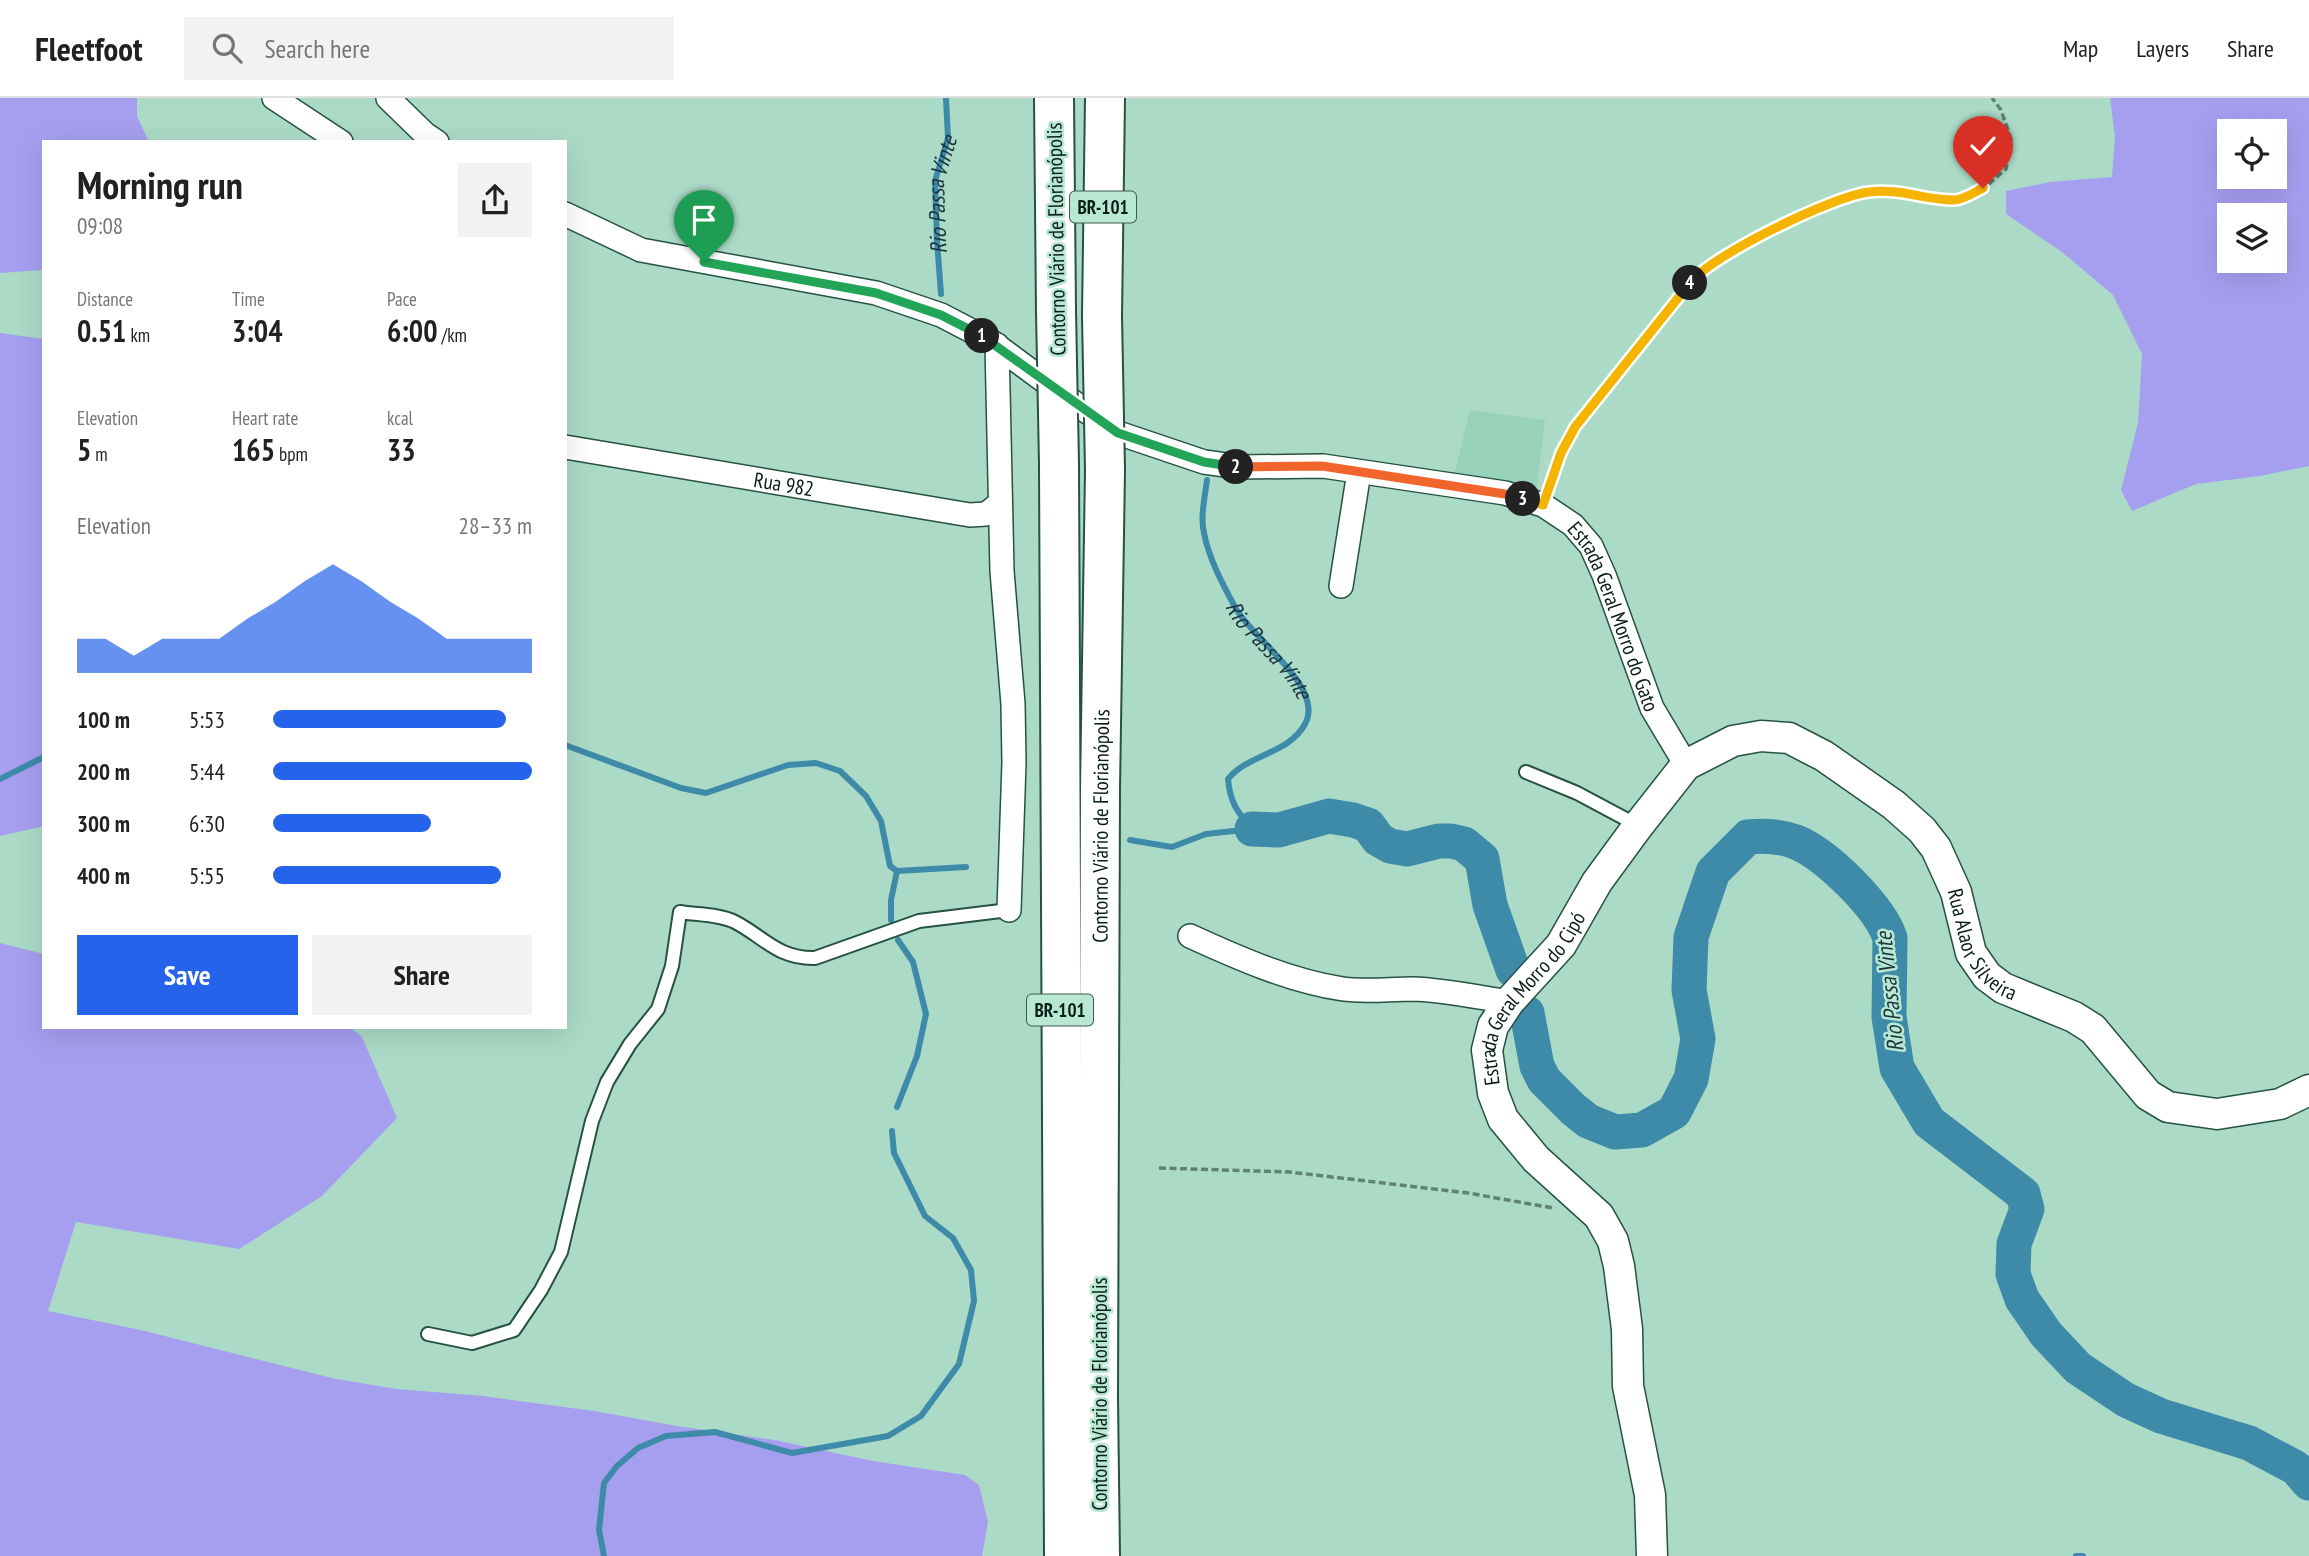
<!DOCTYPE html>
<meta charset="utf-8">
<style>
:root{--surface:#fff;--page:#f2f2f2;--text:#202124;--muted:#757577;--line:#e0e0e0;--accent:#2563eb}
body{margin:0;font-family:"PT Sans Narrow",sans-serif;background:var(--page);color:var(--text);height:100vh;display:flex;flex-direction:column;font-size:26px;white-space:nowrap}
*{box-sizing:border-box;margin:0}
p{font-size:23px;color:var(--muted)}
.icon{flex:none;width:38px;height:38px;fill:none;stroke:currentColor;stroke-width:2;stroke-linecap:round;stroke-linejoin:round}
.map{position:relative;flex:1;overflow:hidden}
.details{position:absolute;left:42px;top:42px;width:525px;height:889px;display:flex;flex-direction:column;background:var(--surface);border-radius:0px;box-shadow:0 7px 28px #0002}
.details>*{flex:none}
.controls{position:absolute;left:2217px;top:21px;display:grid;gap:14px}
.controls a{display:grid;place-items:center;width:70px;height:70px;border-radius:0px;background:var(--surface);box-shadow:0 7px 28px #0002;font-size:35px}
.pin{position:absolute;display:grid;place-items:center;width:60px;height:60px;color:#fff;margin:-72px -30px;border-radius:50% 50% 50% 0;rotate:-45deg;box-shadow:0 0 7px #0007}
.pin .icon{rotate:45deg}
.km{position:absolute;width:35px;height:35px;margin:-18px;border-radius:50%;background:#222;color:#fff;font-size:19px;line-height:35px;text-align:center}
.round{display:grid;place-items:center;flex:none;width:74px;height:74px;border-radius:0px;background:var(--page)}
.overview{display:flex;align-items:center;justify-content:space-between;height:119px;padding:0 35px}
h1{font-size:38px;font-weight:700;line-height:52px}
.metrics{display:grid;grid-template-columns:repeat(3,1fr);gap:10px;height:119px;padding:7px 35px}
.metrics div{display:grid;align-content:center}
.metrics b{font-size:30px;font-weight:700}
.metrics small{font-size:19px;font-weight:400}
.metrics p{font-size:19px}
.chart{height:196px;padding:14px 35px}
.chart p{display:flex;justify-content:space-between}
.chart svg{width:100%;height:126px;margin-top:7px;fill:var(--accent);opacity:.7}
.primary-button{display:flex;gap:14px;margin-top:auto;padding:14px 35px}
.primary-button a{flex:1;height:80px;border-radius:0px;background:var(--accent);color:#fff;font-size:28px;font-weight:700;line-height:80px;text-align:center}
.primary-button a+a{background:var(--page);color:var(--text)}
ul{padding:0 35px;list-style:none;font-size:23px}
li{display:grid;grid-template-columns:112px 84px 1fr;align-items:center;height:52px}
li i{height:18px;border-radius:9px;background:var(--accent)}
header{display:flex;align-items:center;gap:42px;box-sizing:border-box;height:98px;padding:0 35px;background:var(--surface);border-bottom:2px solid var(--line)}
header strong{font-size:33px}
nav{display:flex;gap:38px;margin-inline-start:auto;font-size:24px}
.search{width:490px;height:63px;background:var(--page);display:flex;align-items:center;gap:18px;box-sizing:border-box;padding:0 24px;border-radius:0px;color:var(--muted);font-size:26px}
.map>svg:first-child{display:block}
.built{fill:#99d2ba}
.green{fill:#a69ff0;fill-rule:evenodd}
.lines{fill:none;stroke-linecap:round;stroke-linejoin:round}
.stream{stroke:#3e8aa9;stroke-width:6}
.river{stroke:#3e8aa9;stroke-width:35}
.service-casing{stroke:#255242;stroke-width:16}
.minor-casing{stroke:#255242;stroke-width:26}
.tertiary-casing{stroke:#255242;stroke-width:33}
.motorway-casing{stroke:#255242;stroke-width:42}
.path{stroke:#608274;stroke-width:3.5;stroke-dasharray:7 3.5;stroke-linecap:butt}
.service{stroke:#fff;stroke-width:12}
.minor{stroke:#fff;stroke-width:23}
.tertiary{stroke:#fff;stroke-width:30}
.motorway{stroke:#fff;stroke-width:38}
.motorway-bridge-casing{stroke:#255242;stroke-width:42;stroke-linecap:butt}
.motorway-bridge{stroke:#fff;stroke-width:38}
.split-1-casing{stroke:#fff;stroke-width:14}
.split-2-casing{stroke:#fff;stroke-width:14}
.split-3-casing{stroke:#fff;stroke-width:14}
.split-4-casing{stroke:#fff;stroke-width:14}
.split-5-casing{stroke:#fff;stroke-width:14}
.split-1{stroke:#22a559;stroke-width:9}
.split-2{stroke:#22a559;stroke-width:9}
.split-3{stroke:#f0652b;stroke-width:9}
.split-4{stroke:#f5b400;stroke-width:9}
.split-5{stroke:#f5b400;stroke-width:9}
.labels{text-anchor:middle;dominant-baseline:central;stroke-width:5;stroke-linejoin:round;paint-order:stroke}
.shield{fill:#b8e8d3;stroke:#3e5a4f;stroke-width:2}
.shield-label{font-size:19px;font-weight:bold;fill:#0a1d16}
.street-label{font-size:21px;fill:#0a1d16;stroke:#b8e8d3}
.water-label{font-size:23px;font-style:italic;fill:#1d353f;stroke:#b8e8d3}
</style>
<header>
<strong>Fleetfoot</strong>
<div class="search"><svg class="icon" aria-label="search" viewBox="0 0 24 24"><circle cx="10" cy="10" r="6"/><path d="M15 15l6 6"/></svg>Search here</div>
<nav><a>Map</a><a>Layers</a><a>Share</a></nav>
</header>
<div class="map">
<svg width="2309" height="1458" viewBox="0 0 2309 1458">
<rect width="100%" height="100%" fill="#abdbc7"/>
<path class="built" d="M1470 312 1545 322 1536 397 1454 377Z"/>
<g class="green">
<path d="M0 0H137V18L149 44H44V172L0 175Z"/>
<path d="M2110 0H2309V368L2260 378 2196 386 2132 413 2121 392 2138 325 2142 256 2113 197 2062 154 2006 116V93L2050 84 2112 79 2115 39ZM2275 33V79H2230V33ZM2275 117V163H2230V117Z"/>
<path d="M0 235 44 241V728L0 738Z"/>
<path d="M0 845 44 856V929H350L362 939 397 1020 322 1098 239 1151 76 1124 48 1213 141 1232 336 1281 397 1291 483 1298 594 1313 677 1328 775 1342 873 1363 965 1377 979 1387 988 1424 982 1458H0Z"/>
</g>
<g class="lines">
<g class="stream">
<path id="s1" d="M941 196 937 143 935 83 948 40 946 0"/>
<path id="s2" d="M1207 382C1205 399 1200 419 1204 435 1209 461 1223 487 1235 509 1250 539 1326 589 1305 626 1289 656 1248 656 1228 681 1230 704 1237 714 1252 731"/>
<path d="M565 647 681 690 706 695 788 667 816 665 840 673 866 698 881 723 890 768 897 773 966 769"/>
<path d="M0 681 44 659"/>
<path d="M1130 742 1172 749 1206 736 1252 731"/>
<path d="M891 822V802L897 773"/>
<path d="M897 1009 917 958 926 916 913 864 898 842"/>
<path d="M604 1458 599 1432 604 1385 617 1368 638 1350 666 1338 715 1334 792 1355 888 1338 921 1318 959 1266 974 1203 971 1172 953 1140 925 1118 894 1055 892 1033"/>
<path d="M2076 1458H2083"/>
</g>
<g class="river">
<path d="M1252 731 1279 732 1329 718 1353 722 1368 727 1378 741 1390 748 1407 751 1439 743H1451L1464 746 1482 761 1490 807 1513 872"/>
<path d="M1527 915 1537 968 1544 982 1573 1011 1588 1023 1615 1034 1642 1032 1674 1014 1691 981 1698 941 1689 892 1691 839 1713 774 1748 739C1766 737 1780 738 1796 744 1827 757 1880 809 1890 840L1889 919 1897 970 1929 1024 2023 1096 2027 1111 2014 1146 2013 1176 2022 1201 2046 1236 2078 1270 2126 1302 2161 1318 2249 1345 2296 1370 2309 1385"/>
</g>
<defs>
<g id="service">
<path d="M1526 674 1577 695 1637 727"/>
<path d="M428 1236 472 1245 514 1232 541 1192 561 1154 592 1023 607 984 630 946 658 911 672 868 680 814C697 817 719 816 735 824 764 839 778 861 815 860L919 823 1009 812"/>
</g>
<g id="minor">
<path d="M274 0 341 44"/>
<path d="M388 0 425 36 437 44"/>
<path id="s3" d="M565 116 641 152 876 195 941 217 989 242 1066 299 1118 335 1204 364 1240 369 1323 368 1505 395 1543 407 1573 427 1591 448 1604 477 1652 610 1686 667"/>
<path d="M997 247 1002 473 1013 606 1014 665 1009 812"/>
<path id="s4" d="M565 349 970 417 986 416 999 406"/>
<path d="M1341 488 1359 374"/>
<path d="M1190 838C1238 860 1290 883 1343 891 1365 894 1390 891 1413 891 1445 892 1477 899 1509 904"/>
</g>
<g id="tertiary">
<path id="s5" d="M1652 1458 1650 1397 1628 1288 1627 1231 1619 1168 1613 1143 1599 1118 1536 1061 1503 1021 1493 995 1487 952 1493 928 1509 904 1561 847 1597 784 1638 728 1686 667 1733 643 1761 638 1789 640 1824 658 1894 707 1922 732 1936 750 1956 794 1971 855 1987 878 2003 890 2074 919 2093 931 2148 997 2168 1009 2217 1016 2280 1006 2309 992"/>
</g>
<g id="motorway">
<path d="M1054 0 1056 213"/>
<path d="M1102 218 1105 0"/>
<path d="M1059 366 1064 1458"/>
<path id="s6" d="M1100 1458 1098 1301 1100 691 1105 372"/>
</g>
</defs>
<use href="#service" class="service-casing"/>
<use href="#minor" class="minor-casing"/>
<use href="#tertiary" class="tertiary-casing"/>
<use href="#motorway" class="motorway-casing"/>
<g class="path">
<path d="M1549 389 1561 355 1575 329 1694 179 1719 160 1745 145 1838 102 1866 94 1895 92 1956 102 1983 91 2006 71 2011 41 2001 12 1992 0"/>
<path d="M1159 1070 1290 1074 1468 1095 1553 1110"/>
</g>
<use href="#service" class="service"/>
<use href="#minor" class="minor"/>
<use href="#tertiary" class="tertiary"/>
<use href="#motorway" class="motorway"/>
<defs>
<g id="motorway-bridge">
<path d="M1056 213 1059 366"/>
<path d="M1102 218 1105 372"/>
</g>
</defs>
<use href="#motorway-bridge" class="motorway-bridge-casing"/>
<use href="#motorway-bridge" class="motorway-bridge"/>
</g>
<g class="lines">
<defs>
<path id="split-1" d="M704 164 876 195 941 217 982 238"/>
<path id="split-2" d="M982 238 1118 335 1204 364 1236 369"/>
<path id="split-3" d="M1236 369 1322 368 1505 396 1523 401"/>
<path id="split-4" d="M1523 401 1543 407 1561 355 1575 329 1690 185"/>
<path id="split-5" d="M1690 185C1712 157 1833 98 1869 94 1899 90 1925 102 1954 102 1963 102 1975 94 1983 90"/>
</defs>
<use href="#split-1" class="split-1-casing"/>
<use href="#split-2" class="split-2-casing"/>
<use href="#split-3" class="split-3-casing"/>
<use href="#split-4" class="split-4-casing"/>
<use href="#split-5" class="split-5-casing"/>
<use href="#split-1" class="split-1"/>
<use href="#split-2" class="split-2"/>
<use href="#split-3" class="split-3"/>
<use href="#split-4" class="split-4"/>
<use href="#split-5" class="split-5"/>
</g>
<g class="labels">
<g class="shield">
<rect x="1070" y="93.5" width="66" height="31" rx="5"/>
<rect x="1027" y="896.5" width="66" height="31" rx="5"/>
</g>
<g class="shield-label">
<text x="1103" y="109">BR-101</text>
<text x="1060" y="912">BR-101</text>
</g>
<g class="street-label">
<text transform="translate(1056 141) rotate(-91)">Contorno Viário de Florianópolis</text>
<text stroke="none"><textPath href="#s4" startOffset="222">Rua 982</textPath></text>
<text stroke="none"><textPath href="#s3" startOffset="1176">Estrada Geral Morro do Gato</textPath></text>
<text stroke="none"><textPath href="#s6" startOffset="730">Contorno Viário de Florianópolis</textPath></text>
<text stroke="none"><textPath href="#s5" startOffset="1309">Rua Alaor Silveira</textPath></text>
<text stroke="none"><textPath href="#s5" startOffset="621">Estrada Geral Morro do Cipó</textPath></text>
<text transform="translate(1099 1296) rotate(-90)">Contorno Viário de Florianópolis</text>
</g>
<g class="water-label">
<text stroke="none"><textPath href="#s1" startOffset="100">Rio Passa Vinte</textPath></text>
<text stroke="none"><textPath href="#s2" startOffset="189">Rio Passa Vinte</textPath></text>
<text transform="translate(1889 894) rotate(-96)">Rio Passa Vinte</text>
</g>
</g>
</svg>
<div class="controls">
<a><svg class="icon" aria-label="locate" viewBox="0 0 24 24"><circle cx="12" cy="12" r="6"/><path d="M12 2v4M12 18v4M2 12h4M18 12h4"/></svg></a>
<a><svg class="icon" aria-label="layers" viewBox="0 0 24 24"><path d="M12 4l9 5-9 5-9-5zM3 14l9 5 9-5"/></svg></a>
</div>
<div class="pin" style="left:704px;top:164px;background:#1e9e55"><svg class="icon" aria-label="arrive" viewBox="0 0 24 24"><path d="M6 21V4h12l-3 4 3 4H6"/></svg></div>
<div class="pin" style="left:1983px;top:90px;background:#d93025"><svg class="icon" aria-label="check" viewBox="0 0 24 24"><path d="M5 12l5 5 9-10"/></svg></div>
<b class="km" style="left:982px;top:238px">1</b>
<b class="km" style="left:1236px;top:369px">2</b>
<b class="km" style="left:1523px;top:401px">3</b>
<b class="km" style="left:1690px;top:185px">4</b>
<section class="details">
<div class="overview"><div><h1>Morning run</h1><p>09:08</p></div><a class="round"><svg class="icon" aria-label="share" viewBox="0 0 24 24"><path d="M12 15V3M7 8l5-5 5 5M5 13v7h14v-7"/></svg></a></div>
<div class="metrics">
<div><p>Distance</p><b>0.51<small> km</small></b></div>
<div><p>Time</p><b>3:04</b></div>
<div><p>Pace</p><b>6:00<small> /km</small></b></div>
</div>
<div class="metrics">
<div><p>Elevation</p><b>5<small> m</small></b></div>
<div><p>Heart rate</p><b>165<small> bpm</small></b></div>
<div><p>kcal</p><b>33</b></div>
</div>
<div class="chart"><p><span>Elevation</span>28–33 m</p>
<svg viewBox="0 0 160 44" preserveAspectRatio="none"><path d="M0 44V32L10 32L20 38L30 32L40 32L50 32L60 25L70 19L80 12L90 6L100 12L110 19L120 25L130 32L140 32L150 32L160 32V44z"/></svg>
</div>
<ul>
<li><b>100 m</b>5:53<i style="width:90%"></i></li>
<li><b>200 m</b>5:44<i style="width:100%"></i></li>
<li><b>300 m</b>6:30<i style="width:61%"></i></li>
<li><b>400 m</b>5:55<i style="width:88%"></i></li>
</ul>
<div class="primary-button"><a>Save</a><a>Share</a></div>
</section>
</div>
